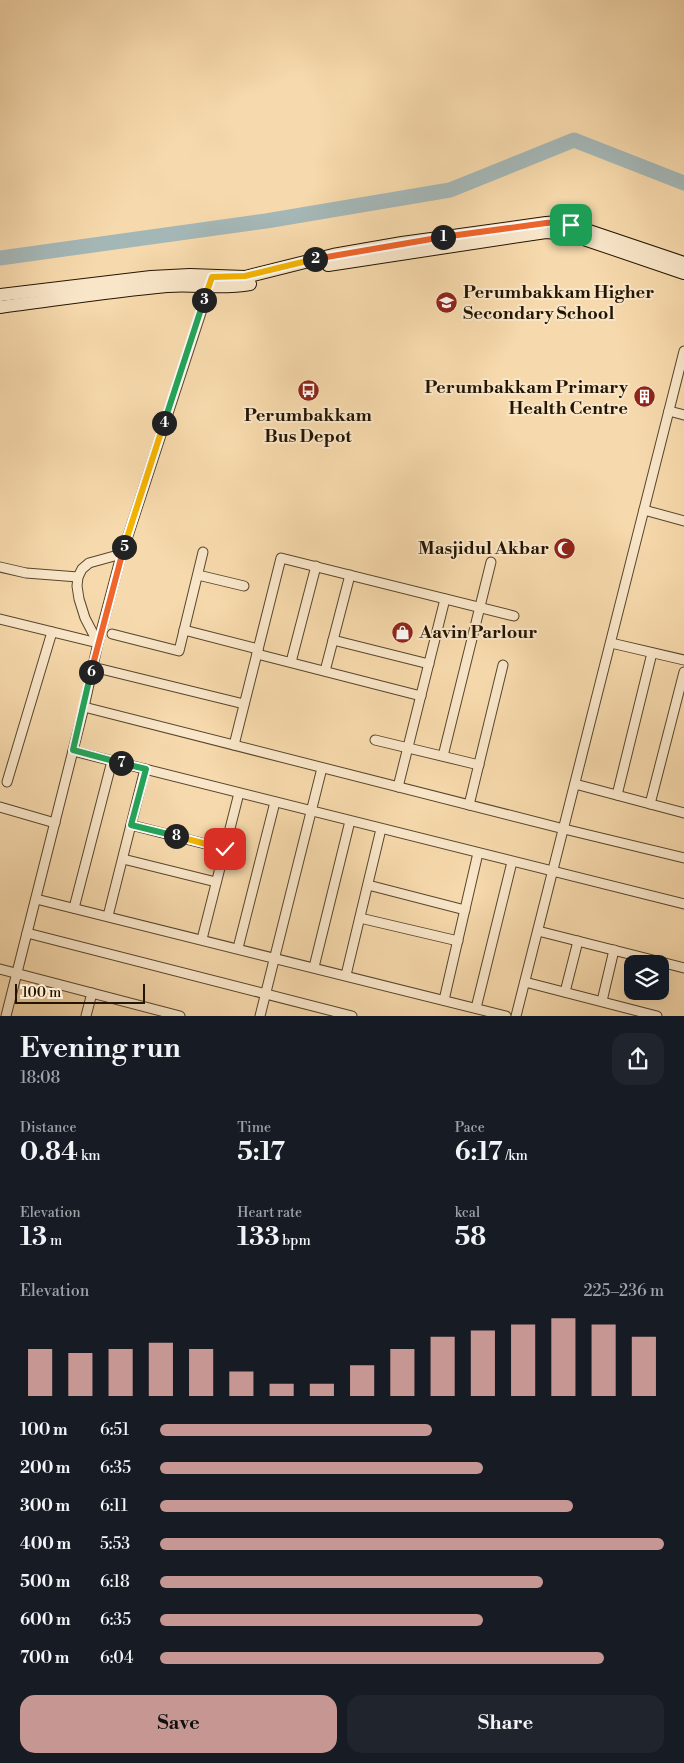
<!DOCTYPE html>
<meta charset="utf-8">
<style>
:root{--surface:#171b24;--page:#20242c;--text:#f1f3f6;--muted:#9ea1a6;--accent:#c59692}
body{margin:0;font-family:"Libre Bodoni",serif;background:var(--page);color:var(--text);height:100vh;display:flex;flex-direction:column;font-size:19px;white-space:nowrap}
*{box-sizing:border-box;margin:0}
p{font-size:16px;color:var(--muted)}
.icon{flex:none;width:28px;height:28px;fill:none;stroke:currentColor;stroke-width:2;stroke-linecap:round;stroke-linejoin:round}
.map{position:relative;height:1016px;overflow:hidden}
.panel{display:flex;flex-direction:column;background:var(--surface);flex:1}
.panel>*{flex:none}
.fabs{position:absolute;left:624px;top:955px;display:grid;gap:10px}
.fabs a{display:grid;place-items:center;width:45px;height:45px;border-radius:10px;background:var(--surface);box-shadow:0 5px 20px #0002;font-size:25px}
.scale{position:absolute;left:15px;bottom:12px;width:130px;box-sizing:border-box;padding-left:5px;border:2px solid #241501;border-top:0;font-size:14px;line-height:18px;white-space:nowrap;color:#241501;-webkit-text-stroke:4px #f9e6c9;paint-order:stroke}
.pin{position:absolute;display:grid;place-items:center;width:42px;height:42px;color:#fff;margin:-21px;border-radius:10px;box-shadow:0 2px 8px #0006}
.km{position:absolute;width:25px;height:25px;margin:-12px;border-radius:50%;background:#222;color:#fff;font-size:14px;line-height:25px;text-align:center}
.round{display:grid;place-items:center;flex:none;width:52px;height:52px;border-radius:15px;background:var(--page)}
.overview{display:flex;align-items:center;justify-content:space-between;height:85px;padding:0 20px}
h1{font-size:28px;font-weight:700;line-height:38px}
.stats{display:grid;grid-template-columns:repeat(3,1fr);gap:8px;height:85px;padding:5px 20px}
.stats div{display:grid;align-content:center}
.stats b{font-size:25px;font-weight:700}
.stats small{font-size:14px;font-weight:400}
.stats p{font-size:14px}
.chart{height:140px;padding:10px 20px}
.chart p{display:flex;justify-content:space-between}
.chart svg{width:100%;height:90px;margin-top:5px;stroke:var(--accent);stroke-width:6}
.cta{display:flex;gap:10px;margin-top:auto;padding:10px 20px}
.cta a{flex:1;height:58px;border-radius:15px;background:var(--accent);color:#111;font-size:20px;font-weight:700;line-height:58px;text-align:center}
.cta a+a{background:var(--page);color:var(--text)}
ul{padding:0 20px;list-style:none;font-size:16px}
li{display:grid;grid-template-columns:80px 60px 1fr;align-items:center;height:38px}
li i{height:12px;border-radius:6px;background:var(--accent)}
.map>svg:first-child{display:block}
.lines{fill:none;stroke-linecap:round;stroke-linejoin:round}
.river{stroke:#a4b7b7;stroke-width:15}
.street-casing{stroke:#58462c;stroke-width:11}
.secondary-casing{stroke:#241501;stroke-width:14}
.street{stroke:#f9e6c9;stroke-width:9}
.secondary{stroke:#f9e6c9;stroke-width:12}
.split-1-casing{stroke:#fff;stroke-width:10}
.split-2-casing{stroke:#fff;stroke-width:10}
.split-3-casing{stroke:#fff;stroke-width:10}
.split-4-casing{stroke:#fff;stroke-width:10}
.split-5-casing{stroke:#fff;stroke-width:10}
.split-6-casing{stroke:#fff;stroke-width:10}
.split-7-casing{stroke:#fff;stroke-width:10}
.split-8-casing{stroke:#fff;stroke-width:10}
.split-9-casing{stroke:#fff;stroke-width:10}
.split-1{stroke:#f0652b;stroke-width:6}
.split-2{stroke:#f0652b;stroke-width:6}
.split-3{stroke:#f5b400;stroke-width:6}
.split-4{stroke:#22a559;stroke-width:6}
.split-5{stroke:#f5b400;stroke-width:6}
.split-6{stroke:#f0652b;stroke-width:6}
.split-7{stroke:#22a559;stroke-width:6}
.split-8{stroke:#22a559;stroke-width:6}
.split-9{stroke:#f5b400;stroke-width:6}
.labels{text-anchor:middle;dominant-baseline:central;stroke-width:4;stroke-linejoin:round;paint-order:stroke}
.poi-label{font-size:18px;font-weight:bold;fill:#241501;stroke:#f9e6c9;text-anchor:start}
</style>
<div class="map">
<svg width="684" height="1016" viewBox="0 0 684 1016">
<rect width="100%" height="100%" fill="#f6d9ac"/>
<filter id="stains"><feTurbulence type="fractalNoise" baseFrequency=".004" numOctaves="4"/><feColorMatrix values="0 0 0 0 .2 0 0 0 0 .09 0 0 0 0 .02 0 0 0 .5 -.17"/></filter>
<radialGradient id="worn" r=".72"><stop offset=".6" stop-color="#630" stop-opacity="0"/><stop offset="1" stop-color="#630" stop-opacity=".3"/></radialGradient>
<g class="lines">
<path class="river" d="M0 258 266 221 450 190 574 140 684 183"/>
<defs>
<g id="street">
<path d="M669 411 684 415"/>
<path d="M644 510 684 521"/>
<path d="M0 567 26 573 78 577"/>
<path d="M198 575 244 586"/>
<path d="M0 619 98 643 122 552"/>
<path d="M184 630 258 649"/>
<path d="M112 634 179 651 203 552"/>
<path d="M333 640 429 664"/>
<path d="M611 643 684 660"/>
<path d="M257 654 421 696"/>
<path d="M291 662 316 566"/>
<path d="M101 669 244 704"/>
<path d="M325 671 350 575"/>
<path d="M84 707 564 829 684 858"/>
<path d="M375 740 479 765"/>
<path d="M234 745 281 558 514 616"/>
<path d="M73 751 684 904"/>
<path d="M443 756 491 562"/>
<path d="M7 782 52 632"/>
<path d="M575 784 684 813"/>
<path d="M398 787 445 599"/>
<path d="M617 795 652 653"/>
<path d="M650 804 684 672"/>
<path d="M469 805 503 665"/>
<path d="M0 807 55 823"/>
<path d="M131 825 225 849"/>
<path d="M123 859 216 882"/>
<path d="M368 885 465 910"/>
<path d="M36 899 506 1016"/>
<path d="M74 908 112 761"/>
<path d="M108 916 145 769"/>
<path d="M360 918 458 941"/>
<path d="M538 931 684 968"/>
<path d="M27 933 352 1016"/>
<path d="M202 939 239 793"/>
<path d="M238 948 275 802"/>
<path d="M314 967 350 821"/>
<path d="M0 969 180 1016"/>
<path d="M346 975 381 829"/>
<path d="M525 982 657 1016"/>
<path d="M565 992 578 941"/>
<path d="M444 1000 478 853"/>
<path d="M602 1001 614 950"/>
<path d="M476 1008 512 862"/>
<path d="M6 1016 84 707 98 643 85 618 79 599 77 586 78 577 82 569 89 563 118 555 122 552 125 545 211 282"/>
<path d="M86 1016 92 993"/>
<path d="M260 1016 322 768"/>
<path d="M516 1016 684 351"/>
</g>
<g id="secondary">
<path d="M328 265 546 232 569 234 684 273"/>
<path d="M0 295 151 277 190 275 245 277 333 255 402 243 546 223 559 222 571 225 684 263"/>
<path d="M0 307C55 300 111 291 167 286 194 284 223 289 250 284"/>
</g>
</defs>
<use href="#street" class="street-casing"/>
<use href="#secondary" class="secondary-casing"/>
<use href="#street" class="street"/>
<use href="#secondary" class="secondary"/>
</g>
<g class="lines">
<defs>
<path id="split-1" d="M443 237 546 223 559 222 571 225"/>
<path id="split-2" d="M315 259 443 237"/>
<path id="split-3" d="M204 300 212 277 245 276 315 259"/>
<path id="split-4" d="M164 423 204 300"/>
<path id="split-5" d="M124 547 164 423"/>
<path id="split-6" d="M91 672 124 547"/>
<path id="split-7" d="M91 672 73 750 121 763"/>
<path id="split-8" d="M121 763 146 769 131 825 176 836"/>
<path id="split-9" d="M176 836 225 849"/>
</defs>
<use href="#split-1" class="split-1-casing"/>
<use href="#split-2" class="split-2-casing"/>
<use href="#split-3" class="split-3-casing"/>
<use href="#split-4" class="split-4-casing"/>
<use href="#split-5" class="split-5-casing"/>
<use href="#split-6" class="split-6-casing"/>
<use href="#split-7" class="split-7-casing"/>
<use href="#split-8" class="split-8-casing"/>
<use href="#split-9" class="split-9-casing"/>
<use href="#split-1" class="split-1"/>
<use href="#split-2" class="split-2"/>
<use href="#split-3" class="split-3"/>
<use href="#split-4" class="split-4"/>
<use href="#split-5" class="split-5"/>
<use href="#split-6" class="split-6"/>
<use href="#split-7" class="split-7"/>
<use href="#split-8" class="split-8"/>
<use href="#split-9" class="split-9"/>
</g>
<defs>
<symbol id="school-disc" viewBox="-11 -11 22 22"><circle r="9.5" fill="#8f2418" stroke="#f9e6c9"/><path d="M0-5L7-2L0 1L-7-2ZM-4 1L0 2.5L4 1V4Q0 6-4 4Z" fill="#fff"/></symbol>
<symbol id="bus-disc" viewBox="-11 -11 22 22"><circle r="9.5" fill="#8f2418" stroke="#f9e6c9"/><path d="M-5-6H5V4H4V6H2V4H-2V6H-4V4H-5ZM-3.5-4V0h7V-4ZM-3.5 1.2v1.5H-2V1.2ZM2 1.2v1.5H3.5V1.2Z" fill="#fff"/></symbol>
<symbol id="building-disc" viewBox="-11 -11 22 22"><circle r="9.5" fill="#8f2418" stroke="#f9e6c9"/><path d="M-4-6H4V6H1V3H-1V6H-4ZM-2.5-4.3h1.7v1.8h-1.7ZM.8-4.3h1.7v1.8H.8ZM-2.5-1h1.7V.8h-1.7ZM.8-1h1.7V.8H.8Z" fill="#fff"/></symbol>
<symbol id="mosque-disc" viewBox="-11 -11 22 22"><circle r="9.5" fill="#8f2418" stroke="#f9e6c9"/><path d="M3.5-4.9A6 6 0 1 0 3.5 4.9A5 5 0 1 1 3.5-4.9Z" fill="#fff"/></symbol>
<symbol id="shop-disc" viewBox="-11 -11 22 22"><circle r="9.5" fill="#8f2418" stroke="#f9e6c9"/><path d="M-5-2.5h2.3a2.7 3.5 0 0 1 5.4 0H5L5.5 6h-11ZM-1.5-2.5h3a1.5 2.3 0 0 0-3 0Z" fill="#fff"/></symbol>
</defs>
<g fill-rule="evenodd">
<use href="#school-disc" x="434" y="290" width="25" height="25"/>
<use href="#bus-disc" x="296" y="378" width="25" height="25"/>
<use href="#building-disc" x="632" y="384" width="25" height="25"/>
<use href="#mosque-disc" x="552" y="536" width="25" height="25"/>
<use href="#shop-disc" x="390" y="620" width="25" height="25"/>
</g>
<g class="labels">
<g class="poi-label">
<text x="463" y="292">Perumbakkam Higher<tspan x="463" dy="21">Secondary School</tspan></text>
<text x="628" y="387" text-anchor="end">Perumbakkam Primary<tspan x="628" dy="21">Health Centre</tspan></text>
<text x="308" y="415" text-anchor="middle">Perumbakkam<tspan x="308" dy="21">Bus Depot</tspan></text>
<text x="549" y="548" text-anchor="end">Masjidul Akbar</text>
<text x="419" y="632">Aavin Parlour</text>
</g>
</g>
<rect width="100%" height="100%" filter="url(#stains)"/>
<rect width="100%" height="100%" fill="url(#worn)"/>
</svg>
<div class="fabs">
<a><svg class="icon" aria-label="layers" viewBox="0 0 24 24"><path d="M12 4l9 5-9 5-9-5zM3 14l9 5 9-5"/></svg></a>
</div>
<div class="scale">100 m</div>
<div class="pin" style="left:571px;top:225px;background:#1e9e55"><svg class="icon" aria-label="arrive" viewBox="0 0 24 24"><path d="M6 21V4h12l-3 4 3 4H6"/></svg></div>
<div class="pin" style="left:225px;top:849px;background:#d93025"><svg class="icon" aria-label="check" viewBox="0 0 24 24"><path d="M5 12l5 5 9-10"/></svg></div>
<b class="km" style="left:443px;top:237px">1</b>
<b class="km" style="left:315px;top:259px">2</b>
<b class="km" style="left:204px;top:300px">3</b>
<b class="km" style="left:164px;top:423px">4</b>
<b class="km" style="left:124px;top:547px">5</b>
<b class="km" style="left:91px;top:672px">6</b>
<b class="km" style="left:121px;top:763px">7</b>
<b class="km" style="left:176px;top:836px">8</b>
</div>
<section class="panel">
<div class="overview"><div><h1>Evening run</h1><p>18:08</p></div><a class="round"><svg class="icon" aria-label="share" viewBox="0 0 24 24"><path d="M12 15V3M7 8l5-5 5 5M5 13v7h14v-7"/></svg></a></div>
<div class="stats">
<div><p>Distance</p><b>0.84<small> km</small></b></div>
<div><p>Time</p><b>5:17</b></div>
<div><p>Pace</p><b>6:17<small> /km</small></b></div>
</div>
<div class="stats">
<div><p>Elevation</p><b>13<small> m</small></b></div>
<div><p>Heart rate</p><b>133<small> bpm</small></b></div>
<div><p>kcal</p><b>58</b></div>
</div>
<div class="chart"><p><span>Elevation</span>225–236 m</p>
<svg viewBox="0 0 160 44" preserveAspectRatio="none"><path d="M5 44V21M15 44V23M25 44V21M35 44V18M45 44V21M55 44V32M65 44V38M75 44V38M85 44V29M95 44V21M105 44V15M115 44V12M125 44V9M135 44V6M145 44V9M155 44V15"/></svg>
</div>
<ul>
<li><b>100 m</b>6:51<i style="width:54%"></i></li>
<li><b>200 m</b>6:35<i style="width:64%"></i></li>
<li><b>300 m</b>6:11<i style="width:82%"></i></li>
<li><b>400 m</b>5:53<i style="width:100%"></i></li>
<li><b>500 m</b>6:18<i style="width:76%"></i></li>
<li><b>600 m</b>6:35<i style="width:64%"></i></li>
<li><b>700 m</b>6:04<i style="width:88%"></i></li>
</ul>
<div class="cta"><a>Save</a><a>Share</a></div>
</section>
